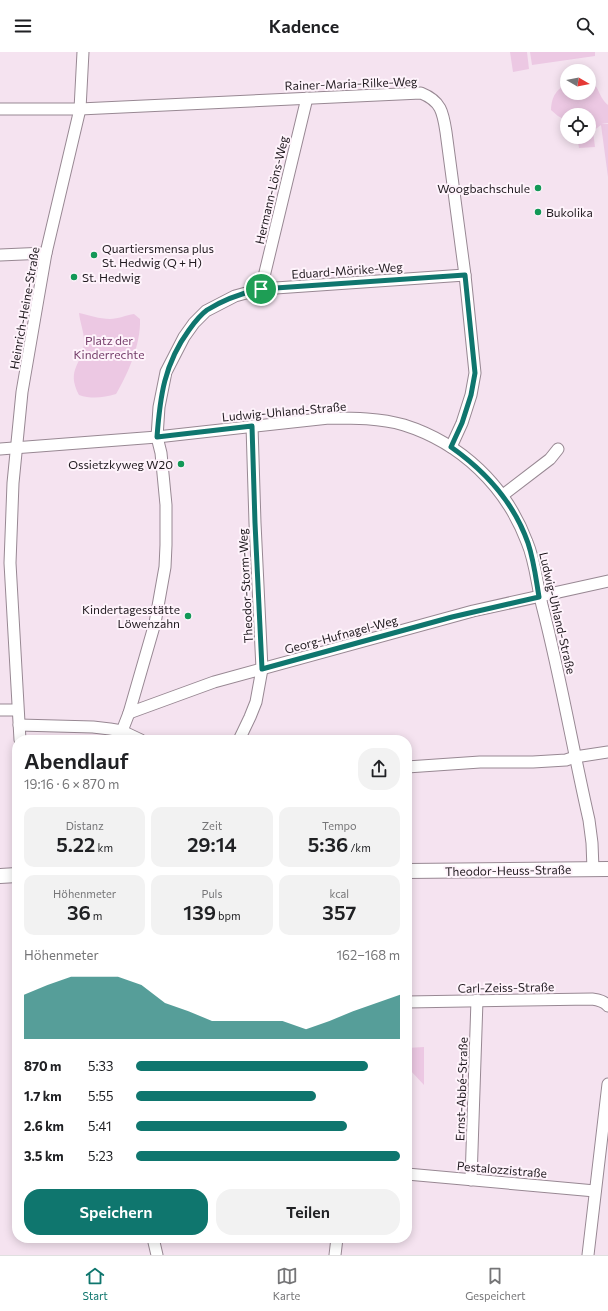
<!DOCTYPE html>
<html lang="de">
<meta charset="utf-8">
<style>
:root{--surface:#fff;--page:#f2f2f2;--text:#202124;--muted:#757577;--line:#e0e0e0;--accent:#0f766e}
body{margin:0;font-family:Commissioner,sans-serif;background:var(--page);color:var(--text);height:100vh;display:flex;flex-direction:column;font-size:15px;white-space:nowrap}
*{box-sizing:border-box;margin:0}
p{font-size:13px;color:var(--muted)}
.icon{flex:none;width:22px;height:22px;fill:none;stroke:currentColor;stroke-width:2;stroke-linecap:round;stroke-linejoin:round}
.map{position:relative;flex:1;overflow:hidden}
.sheet{position:absolute;left:12px;top:683px;width:400px;height:508px;display:flex;flex-direction:column;background:var(--surface);border-radius:16px;box-shadow:0 2px 10px #0003}
.sheet>*{flex:none}
.needle{width:26px;rotate:99deg}
.tools{position:absolute;left:560px;top:12px;display:grid;gap:8px}
.tools a{display:grid;place-items:center;width:36px;height:36px;border-radius:50%;background:var(--surface);box-shadow:0 2px 10px #0003;font-size:20px}
.pin{position:absolute;display:grid;place-items:center;width:34px;height:34px;color:#fff;margin:-17px;border:2px solid #fff;border-radius:50%;box-shadow:0 1px 4px #0007}
.round{display:grid;place-items:center;flex:none;width:42px;height:42px;border-radius:16px;background:var(--page)}
.head{display:flex;align-items:center;justify-content:space-between;height:68px;padding:0 12px}
h1{font-size:22px;font-weight:600;line-height:30px}
.figures{display:grid;grid-template-columns:repeat(3,1fr);gap:6px;height:68px;padding:4px 12px}
.figures div{display:grid;align-content:center;border-radius:10px;background:var(--page);text-align:center}
.figures b{font-size:20px;font-weight:600}
.figures small{font-size:11px;font-weight:400}
.figures p{font-size:11px}
.chart{height:112px;padding:8px 12px}
.chart p{display:flex;justify-content:space-between}
.chart svg{width:100%;height:72px;margin-top:4px;fill:var(--accent);opacity:.7}
.button{display:flex;gap:8px;margin-top:auto;padding:8px 12px}
.button a{flex:1;height:46px;border-radius:16px;background:var(--accent);color:#fff;font-size:16px;font-weight:600;line-height:46px;text-align:center}
.button a+a{background:var(--page);color:var(--text)}
ul{padding:0 12px;list-style:none;font-size:13px}
li{display:grid;grid-template-columns:64px 48px 1fr;align-items:center;height:30px}
li i{height:10px;border-radius:5px;background:var(--accent)}
header{display:flex;justify-content:space-between;align-items:center;height:52px;padding:0 12px;background:var(--surface);font-size:18px;font-weight:600}
.tab-bar{display:flex;justify-content:space-around;align-items:center;height:56px;border-top:1px solid var(--line);background:var(--surface);font-size:11px;color:var(--muted)}
.tab-bar a{display:grid;justify-items:center;gap:2px}
.tab-bar .selected{color:var(--accent)}
.map>svg:first-child{display:block}
.green{fill:#ecc8e3}
.lines{fill:none;stroke-linecap:round;stroke-linejoin:round}
.minor-casing{stroke:#988893;stroke-width:13}
.major-casing{stroke:#988893;stroke-width:16}
.minor{stroke:#fff;stroke-width:11}
.major{stroke:#fff;stroke-width:14}
.route-casing{stroke:#fff;stroke-width:8}
.route{stroke:#0f766e;stroke-width:5}
.poi-dot{fill:#129857;stroke:#fef3fb;stroke-width:1.5}
.labels{text-anchor:middle;dominant-baseline:central;stroke-width:4;stroke-linejoin:round;paint-order:stroke}
.street-label{font-size:12px;fill:#201a1f;stroke:#fef3fb}
.poi-label{font-size:12px;fill:#201a1f;stroke:#fef3fb;text-anchor:end}
.park-label{font-size:12px;fill:#77406c;stroke:#fef3fb}
</style>
<header><svg class="icon" aria-label="menu" viewBox="0 0 24 24"><path d="M4 6h16M4 12h16M4 18h16"/></svg>Kadence<svg class="icon" aria-label="search" viewBox="0 0 24 24"><circle cx="10" cy="10" r="6"/><path d="M15 15l6 6"/></svg></header>
<div class="map">
<svg width="608" height="1203" viewBox="0 0 608 1203">
<rect width="100%" height="100%" fill="#f5e3f0"/>
<g class="green">
<path d="M510 0H527L529 17 513 20Z"/>
<path d="M530 0H595V4L532 13Z"/>
<path d="M589 28C601 36 597 43 608 53V71L601 72H608V125L601 73 593 79 595 95 579 96 577 85H589V63H567V69L558 64 551 58C552 43 556 39 567 31V41H589Z"/>
<path d="M79 261C88 263 100 267 110 267 118 267 126 263 134 262L140 267C141 292 128 322 116 342 103 346 91 347 79 343 65 316 84 312 84 289 84 280 80 270 79 261Z"/>
<path d="M424 995V1033L410 1018H407V996Z"/>
</g>
<g class="lines">
<defs>
<g id="minor">
<path d="M0 57H80L421 41C441 49 443 60 446 80L465 223 475 321 471 343 462 371 451 395"/>
<path d="M0 203 46 201"/>
<path d="M261 237 307 46"/>
<path d="M0 397 157 385 329 366C354 366 380 366 404 373 461 391 506 434 527 490 536 511 537 535 543 557 561 627 573 698 589 768L592 791 593 817"/>
<path d="M503 443 550 407 558 397"/>
<path d="M0 658H17"/>
<path d="M129 661 214 630 473 559 608 529"/>
<path d="M19 673 93 675 110 677 122 679 141 688"/>
<path d="M122 679 129 661 155 571 165 515 166 493V453L161 401 157 385 159 355 166 320 184 285 194 271 206 259 235 244 261 237 465 223"/>
<path d="M20 688 10 511 13 431 22 340 38 247 46 201 80 57 83 0"/>
<path d="M239 688 250 665 256 650 262 617 255 471 252 374"/>
<path d="M407 715 480 710H533L566 708 575 705 608 700"/>
<path d="M407 950 592 947C599 948 604 949 608 954"/>
<path d="M407 1122 595 1139"/>
<path d="M471 1128 477 948"/>
<path d="M153 1186 157 1203"/>
<path d="M335 1203 337 1186"/>
<path d="M588 1203 608 1032"/>
</g>
<g id="major">
<path d="M407 819 608 817"/>
<path d="M0 824 17 823"/>
</g>
</defs>
<use href="#minor" class="minor-casing"/>
<use href="#major" class="major-casing"/>
<use href="#minor" class="minor"/>
<use href="#major" class="major"/>
</g>
<g class="lines">
<defs>
<path id="route" d="M465 223 475 321 471 343 462 371 451 395C485 419 514 451 528 491 534 509 536 527 539 545L452 565 262 617 255 471 252 374 157 385C160 345 164 312 189 278 194 271 200 263 207 258 223 248 242 241 261 237Z"/>
</defs>
<use href="#route" class="route-casing"/>
<use href="#route" class="route"/>
</g>
<g class="poi-dot">
<circle cx="538" cy="136" r="4"/>
<circle cx="538" cy="160" r="4"/>
<circle cx="94" cy="203" r="4"/>
<circle cx="74" cy="225" r="4"/>
<circle cx="181" cy="412" r="4"/>
<circle cx="188" cy="564" r="4"/>
</g>
<g class="labels">
<g class="street-label">
<text transform="translate(351 31) rotate(-2)">Rainer-Maria-Rilke-Weg</text>
<text transform="translate(271 138) rotate(-77)">Hermann-Löns-Weg</text>
<text transform="translate(347 218) rotate(-4)">Eduard-Mörike-Weg</text>
<text transform="translate(24 256) rotate(-80)">Heinrich-Heine-Straße</text>
<text transform="translate(284 359) rotate(-5)">Ludwig-Uhland-Straße</text>
<text transform="translate(245 534) rotate(-93)">Theodor-Storm-Weg</text>
<text transform="translate(558 561) rotate(77)">Ludwig-Uhland-Straße</text>
<text transform="translate(341 582) rotate(-15)">Georg-Hufnagel-Weg</text>
<text transform="translate(508 818) rotate(-1)">Theodor-Heuss-Straße</text>
<text transform="translate(506 935) rotate(-1)">Carl-Zeiss-Straße</text>
<text transform="translate(461 1037) rotate(-88)">Ernst-Abbé-Straße</text>
<text transform="translate(502 1117) rotate(5)">Pestalozzistraße</text>
</g>
<g class="poi-label">
<text x="530" y="136">Woogbachschule</text>
<text x="546" y="160" text-anchor="start">Bukolika</text>
<text x="102" y="196" text-anchor="start">Quartiersmensa plus<tspan x="102" dy="14">St. Hedwig (Q + H)</tspan></text>
<text x="82" y="225" text-anchor="start">St. Hedwig</text>
<text x="173" y="412">Ossietzkyweg W20</text>
<text x="180" y="557">Kindertagesstätte<tspan x="180" dy="14">Löwenzahn</tspan></text>
</g>
<g class="park-label">
<text x="109" y="288">Platz der<tspan x="109" dy="14">Kinderrechte</tspan></text>
</g>
</g>
</svg>
<div class="tools">
<a><svg class="needle" viewBox="-14 -14 28 28"><path d="M0-13l5 13h-10z" fill="#e53935"/><path d="M0 13l5-13h-10z" fill="#757577"/></svg></a>
<a><svg class="icon" aria-label="locate" viewBox="0 0 24 24"><circle cx="12" cy="12" r="6"/><path d="M12 2v4M12 18v4M2 12h4M18 12h4"/></svg></a>
</div>
<div class="pin" style="left:261px;top:237px;background:#1e9e55"><svg class="icon" aria-label="arrive" viewBox="0 0 24 24"><path d="M6 21V4h12l-3 4 3 4H6"/></svg></div>
<section class="sheet">
<div class="head"><div><h1>Abendlauf</h1><p>19:16 · 6 × 870 m</p></div><a class="round"><svg class="icon" aria-label="share" viewBox="0 0 24 24"><path d="M12 15V3M7 8l5-5 5 5M5 13v7h14v-7"/></svg></a></div>
<div class="figures">
<div><p>Distanz</p><b>5.22<small> km</small></b></div>
<div><p>Zeit</p><b>29:14</b></div>
<div><p>Tempo</p><b>5:36<small> /km</small></b></div>
</div>
<div class="figures">
<div><p>Höhenmeter</p><b>36<small> m</small></b></div>
<div><p>Puls</p><b>139<small> bpm</small></b></div>
<div><p>kcal</p><b>357</b></div>
</div>
<div class="chart"><p><span>Höhenmeter</span>162–168 m</p>
<svg viewBox="0 0 160 44" preserveAspectRatio="none"><path d="M0 44V17L10 11L20 6L30 6L40 6L50 11L60 22L70 27L80 33L90 33L100 33L110 33L120 38L130 33L140 27L150 22L160 17V44z"/></svg>
</div>
<ul>
<li><b>870 m</b>5:33<i style="width:88%"></i></li>
<li><b>1.7 km</b>5:55<i style="width:68%"></i></li>
<li><b>2.6 km</b>5:41<i style="width:80%"></i></li>
<li><b>3.5 km</b>5:23<i style="width:100%"></i></li>
</ul>
<div class="button"><a>Speichern</a><a>Teilen</a></div>
</section>
</div>
<nav class="tab-bar">
<a class="selected"><svg class="icon" aria-label="home" viewBox="0 0 24 24"><path d="M3 11l9-7 9 7M6 9v11h12V9"/></svg>Start</a>
<a><svg class="icon" aria-label="map" viewBox="0 0 24 24"><path d="M3 6l6-2 6 2 6-2v14l-6 2-6-2-6 2zM9 4v14M15 6v14"/></svg>Karte</a>
<a><svg class="icon" aria-label="saved" viewBox="0 0 24 24"><path d="M7 4h10v16l-5-4-5 4z"/></svg>Gespeichert</a>
</nav>
